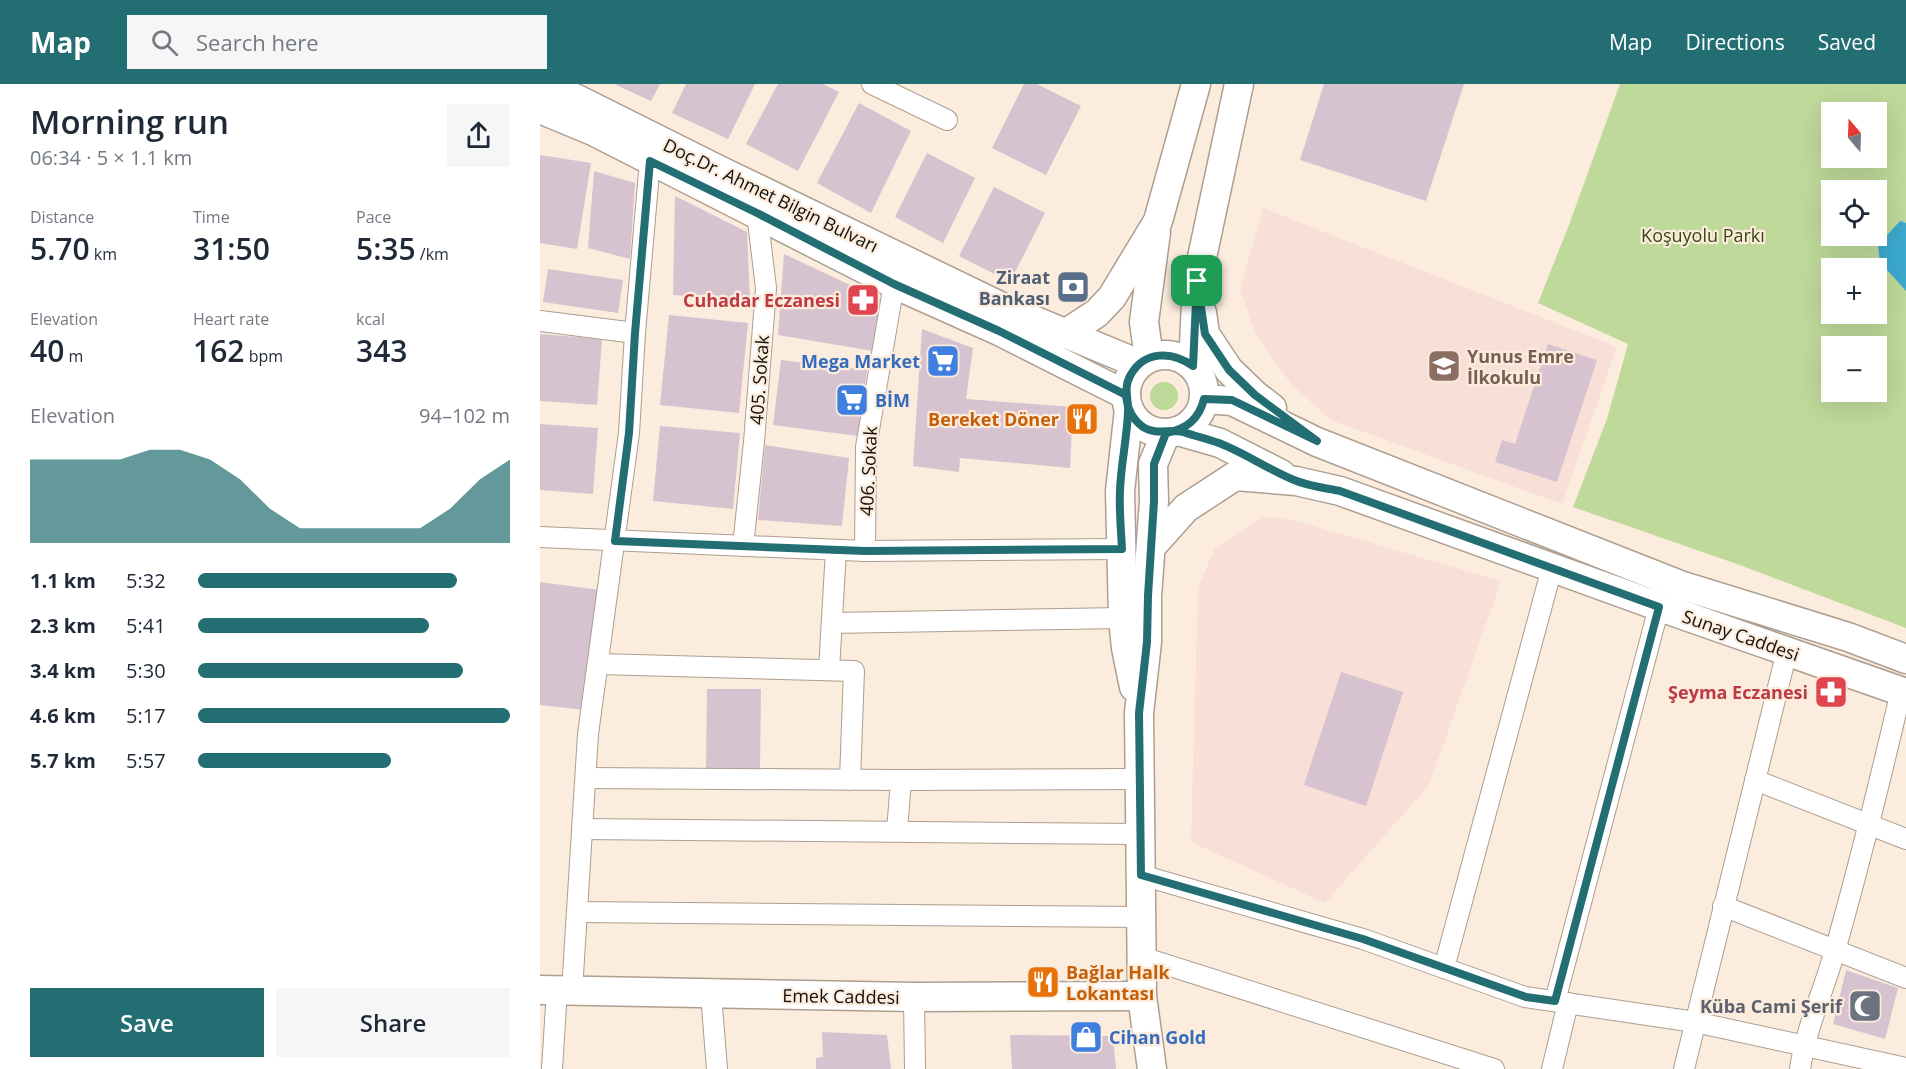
<!DOCTYPE html>
<meta charset="utf-8">
<style>
:root{--surface:#fff;--page:#f6f6f7;--text:#1f2937;--muted:#747a83;--accent:#236e73}
body{margin:0;font-family:"Open Sans",sans-serif;background:var(--page);color:var(--text);height:100vh;display:flex;flex-direction:column;font-size:22px;white-space:nowrap}
*{box-sizing:border-box;margin:0}
p{font-size:20px;color:var(--muted)}
.icon{flex:none;width:33px;height:33px;fill:none;stroke:currentColor;stroke-width:2;stroke-linecap:round;stroke-linejoin:round}
.map{position:relative;flex:1;overflow:hidden}
.details{display:flex;flex-direction:column;background:var(--surface);width:540px}
.details>*{flex:none}
.needle{width:39px;rotate:341deg}
.controls{position:absolute;left:1281px;top:18px;display:grid;gap:12px}
.controls a{display:grid;place-items:center;width:66px;height:66px;border-radius:0px;background:var(--surface);box-shadow:0 6px 24px #0002;font-size:30px}
.pin{position:absolute;display:grid;place-items:center;width:51px;height:51px;color:#fff;margin:-26px;border-radius:12px;box-shadow:0 3px 9px #0006}
.round{display:grid;place-items:center;flex:none;width:63px;height:63px;border-radius:0px;background:var(--page)}
.summary{display:flex;align-items:center;justify-content:space-between;height:102px;padding:0 30px}
h1{font-size:33px;font-weight:600;line-height:45px}
.metrics{display:grid;grid-template-columns:repeat(3,1fr);gap:9px;height:102px;padding:6px 30px}
.metrics div{display:grid;align-content:center}
.metrics b{font-size:30px;font-weight:600}
.metrics small{font-size:16px;font-weight:400}
.metrics p{font-size:16px}
.chart{height:168px;padding:12px 30px}
.chart p{display:flex;justify-content:space-between}
.chart svg{width:100%;height:108px;margin-top:6px;fill:var(--accent);opacity:.7}
.button{display:flex;gap:12px;margin-top:auto;padding:12px 30px}
.button a{flex:1;height:69px;border-radius:0px;background:var(--accent);color:#fff;font-size:24px;font-weight:600;line-height:69px;text-align:center}
.button a+a{background:var(--page);color:var(--text)}
ul{padding:0 30px;list-style:none;font-size:20px}
li{display:grid;grid-template-columns:96px 72px 1fr;align-items:center;height:45px}
li i{height:15px;border-radius:8px;background:var(--accent)}
header{display:flex;align-items:center;gap:36px;box-sizing:border-box;height:84px;padding:0 30px;background:var(--accent);color:#fff}
header strong{font-size:28px}
nav{display:flex;gap:33px;margin-inline-start:auto;font-size:21px}
.search{width:420px;height:54px;background:var(--page);display:flex;align-items:center;gap:15px;box-sizing:border-box;padding:0 21px;border-radius:0px;color:var(--muted);font-size:22px}
main{display:flex;flex:1;min-height:0}
.map>svg:first-child{display:block}
.education{fill:#f8dfd7}
.green{fill:#bed99a;fill-rule:evenodd}
.water{fill:#3ba8cc}
.building{fill:#d6c3cf}
.lines{fill:none;stroke-linecap:round;stroke-linejoin:round}
.street-casing{stroke:#ad9e90;stroke-width:22}
.secondary-casing{stroke:#ad9e90;stroke-width:31}
.street{stroke:#fff;stroke-width:20}
.secondary{stroke:#fff;stroke-width:28}
.route-casing{stroke:#fff;stroke-width:12}
.route{stroke:#236e73;stroke-width:8}
.labels{text-anchor:middle;dominant-baseline:central;stroke-width:4.5;stroke-linejoin:round;paint-order:stroke}
.street-label{font-size:18px;fill:#140f0a;stroke:#fcecdd}
.park-label{font-size:18px;fill:#354911;stroke:#fcecdd}
.service-label{font-size:18px;font-weight:bold;fill:#4e5e75;stroke:#fcecdd;text-anchor:end}
.health-label{font-size:18px;font-weight:bold;fill:#be3a42;stroke:#fcecdd;text-anchor:end}
.education-label{font-size:18px;font-weight:bold;fill:#785e54;stroke:#fcecdd;text-anchor:start}
.shop-label{font-size:18px;font-weight:bold;fill:#366cbe;stroke:#fcecdd;text-anchor:start}
.food-label{font-size:18px;font-weight:bold;fill:#c56008;stroke:#fcecdd;text-anchor:end}
.worship-label{font-size:18px;font-weight:bold;fill:#5b616d;stroke:#fcecdd;text-anchor:end}
</style>
<header>
<strong>Map</strong>
<div class="search"><svg class="icon" aria-label="search" viewBox="0 0 24 24"><circle cx="10" cy="10" r="6"/><path d="M15 15l6 6"/></svg>Search here</div>
<nav><a>Map</a><a>Directions</a><a>Saved</a></nav>
</header>
<main>
<section class="details">
<div class="summary"><div><h1>Morning run</h1><p>06:34 · 5 × 1.1 km</p></div><a class="round"><svg class="icon" aria-label="share" viewBox="0 0 24 24"><path d="M12 15V3M7 8l5-5 5 5M5 13v7h14v-7"/></svg></a></div>
<div class="metrics">
<div><p>Distance</p><b>5.70<small> km</small></b></div>
<div><p>Time</p><b>31:50</b></div>
<div><p>Pace</p><b>5:35<small> /km</small></b></div>
</div>
<div class="metrics">
<div><p>Elevation</p><b>40<small> m</small></b></div>
<div><p>Heart rate</p><b>162<small> bpm</small></b></div>
<div><p>kcal</p><b>343</b></div>
</div>
<div class="chart"><p><span>Elevation</span>94–102 m</p>
<svg viewBox="0 0 160 44" preserveAspectRatio="none"><path d="M0 44V10L10 10L20 10L30 10L40 6L50 6L60 10L70 18L80 30L90 38L100 38L110 38L120 38L130 38L140 30L150 18L160 10V44z"/></svg>
</div>
<ul>
<li><b>1.1 km</b>5:32<i style="width:83%"></i></li>
<li><b>2.3 km</b>5:41<i style="width:74%"></i></li>
<li><b>3.4 km</b>5:30<i style="width:85%"></i></li>
<li><b>4.6 km</b>5:17<i style="width:100%"></i></li>
<li><b>5.7 km</b>5:57<i style="width:62%"></i></li>
</ul>
<div class="button"><a>Save</a><a>Share</a></div>
</section>
<div class="map">
<svg width="1366" height="985" viewBox="0 0 1366 985">
<rect width="100%" height="100%" fill="#fcecdd"/>
<g class="education">
<path d="M723 124 1077 263 1022 420 791 336 752 301 717 253 700 206Z"/>
<path d="M722 434H746L961 497 889 701 785 819 651 758 658 504 675 464Z"/>
</g>
<g class="green">
<path d="M1080 0H1366V544L1197 480 1033 423 1067 335 1088 260 998 219 1029 141ZM1292 28H1336V74H1292ZM1292 106H1336V152H1292ZM1292 184H1336V230H1292ZM1292 262H1336V308H1292Z"/>
<circle cx="624" cy="312" r="14"/>
</g>
<path class="water" d="M1360 137 1366 139V207L1340 178 1338 161Z"/>
<g class="building">
<path d="M74 0H120L111 17Z"/>
<path d="M146 0H215L188 55 132 29Z"/>
<path d="M238 0H283L299 8 258 87 206 60Z"/>
<path d="M484 0H497L541 22 506 91 452 64Z"/>
<path d="M784 0H924L886 117 760 76Z"/>
<path d="M319 19 371 47 331 129 277 99Z"/>
<path d="M387 69 435 94 403 159 355 133Z"/>
<path d="M0 71 51 79 37 165 0 159Z"/>
<path d="M54 87 95 99 90 175 48 164Z"/>
<path d="M454 103 505 129 470 198 419 172Z"/>
<path d="M135 112 207 148 210 217 133 211Z"/>
<path d="M244 170 342 216 333 267 238 251Z"/>
<path d="M8 185 83 196 78 229 3 218Z"/>
<path d="M129 231 208 239 199 329 120 321Z"/>
<path d="M382 245 433 264 426 315 533 323 530 384 420 374 419 388 373 382Z"/>
<path d="M0 250 62 255 57 321 0 317Z"/>
<path d="M1008 260 1057 276 1017 398 955 378 962 356 975 360Z"/>
<path d="M241 276 327 286 318 352 233 341Z"/>
<path d="M0 340 58 344 53 410 0 406Z"/>
<path d="M120 342 200 349 193 425 113 417Z"/>
<path d="M225 361 309 374 302 442 218 436Z"/>
<path d="M0 498 60 506 45 626 0 621Z"/>
<path d="M801 588 863 608 826 722 764 701Z"/>
<path d="M167 605H221L220 685 166 684Z"/>
<path d="M1306 886 1358 904 1345 955 1293 940Z"/>
<path d="M282 948 347 951 351 985H276V974L283 973Z"/>
<path d="M470 951 573 952 576 985H472Z"/>
</g>
<g class="lines">
<defs>
<g id="street">
<path d="M332 0 407 36"/>
<path d="M0 237 95 249"/>
<path d="M0 453 325 467 582 465"/>
<path d="M203 462 214 358 226 204 217 129"/>
<path d="M325 467 326 363 354 200"/>
<path d="M292 539 583 534"/>
<path d="M58 580 314 587 310 696"/>
<path d="M289 586 296 466"/>
<path d="M46 694 361 696 357 747"/>
<path d="M361 696 599 695"/>
<path d="M1215 696 1366 755"/>
<path d="M42 745 600 750"/>
<path d="M601 791 823 855 985 913 1155 938 1366 984"/>
<path d="M1183 822 1366 894"/>
<path d="M37 828 602 833"/>
<path d="M602 873 954 985"/>
<path d="M904 884 1012 484"/>
<path d="M32 907 48 650 89 349 95 249 110 77"/>
<path d="M171 910 177 985"/>
<path d="M374 913 375 985"/>
<path d="M1015 917 1119 523"/>
<path d="M12 985 17 906"/>
<path d="M1012 985 1028 919"/>
<path d="M1144 985 1247 567"/>
<path d="M1260 985C1266 943 1285 904 1296 863 1320 778 1341 693 1361 607"/>
</g>
<g id="secondary">
<path d="M0 1 35 14 177 85 462 223 599 280"/>
<path d="M0 25 53 47 354 200 459 247 586 311"/>
<path d="M662 229 665 250 689 286 715 311 732 324"/>
<path d="M525 250 557 229 572 213 618 137 656 0"/>
<circle cx="625" cy="310" r="39"/>
<path d="M609 274 604 238 616 148"/>
<path d="M653 282 657 197 699 0"/>
<path d="M664 315 692 317 777 358 1140 501 1308 553 1366 575"/>
<path d="M589 325 580 407 583 534 586 564 594 603"/>
<path d="M638 347 680 359 741 390"/>
<path d="M612 462 646 424 695 392 756 397 800 407 1140 530 1366 609"/>
<path d="M0 906 374 913 602 912"/>
<path d="M612 985 602 912 599 629 607 558V512L614 417 613 380 626 349"/>
</g>
</defs>
<use href="#street" class="street-casing"/>
<use href="#secondary" class="secondary-casing"/>
<use href="#street" class="street"/>
<use href="#secondary" class="secondary"/>
</g>
<g class="lines">
<defs>
<path id="route" d="M657 197 653 282C632 267 604 266 590 292 583 305 589 315 588 328 587 354 581 380 580 406 579 425 581 446 582 465L325 467 75 457 89 349 95 249 110 77 217 129 354 200 459 247 586 311C587 323 592 335 603 343 617 352 630 344 643 348 655 352 668 355 679 359 705 369 729 386 754 396 768 402 785 404 800 407L1119 523 1015 917 986 913 823 855 601 791 599 629 607 558 608 512 614 417V380L626 349C647 345 659 335 664 315L692 316 777 357 715 311 689 286 665 250 657 197"/>
</defs>
<use href="#route" class="route-casing"/>
<use href="#route" class="route"/>
</g>
<defs>
<symbol id="bank-square" viewBox="-11 -11 22 22"><rect x="-9" y="-9" width="18" height="18" rx="4" fill="#5c6f8a" stroke="#fcecdd"/><path d="M-6-4H6V4H-6ZM0-2.3a2.3 2.3 0 1 0 0 4.6a2.3 2.3 0 1 0 0-4.6Z" fill="#fff"/></symbol>
<symbol id="pharmacy-square" viewBox="-11 -11 22 22"><rect x="-9" y="-9" width="18" height="18" rx="4" fill="#e0444e" stroke="#fcecdd"/><path d="M-2-6h4v4h4v4h-4v4h-4v-4h-4v-4h4Z" fill="#fff"/></symbol>
<symbol id="supermarket-square" viewBox="-11 -11 22 22"><rect x="-9" y="-9" width="18" height="18" rx="4" fill="#3f7fe0" stroke="#fcecdd"/><path d="M-6-5.5h2.5l.6 2H6L4.5 2H-2.5L-4.4-4H-6ZM-1.5 3.2a1.3 1.3 0 1 0 .1 0ZM3 3.2a1.3 1.3 0 1 0 .1 0Z" fill="#fff"/></symbol>
<symbol id="school-square" viewBox="-11 -11 22 22"><rect x="-9" y="-9" width="18" height="18" rx="4" fill="#8d6e63" stroke="#fcecdd"/><path d="M0-5L7-2L0 1L-7-2ZM-4 1L0 2.5L4 1V4Q0 6-4 4Z" fill="#fff"/></symbol>
<symbol id="restaurant-square" viewBox="-11 -11 22 22"><rect x="-9" y="-9" width="18" height="18" rx="4" fill="#e8710a" stroke="#fcecdd"/><path d="M-5-6h1v4h1v-4h1v4h1v-4h1v5L-1.5 .5V6h-2V.5L-5-1ZM5-6V6H3V1.5H1.5Q1.5-4 5-6Z" fill="#fff"/></symbol>
<symbol id="mosque-square" viewBox="-11 -11 22 22"><rect x="-9" y="-9" width="18" height="18" rx="4" fill="#6b7280" stroke="#fcecdd"/><path d="M3.5-4.9A6 6 0 1 0 3.5 4.9A5 5 0 1 1 3.5-4.9Z" fill="#fff"/></symbol>
<symbol id="shop-square" viewBox="-11 -11 22 22"><rect x="-9" y="-9" width="18" height="18" rx="4" fill="#3f7fe0" stroke="#fcecdd"/><path d="M-5-2.5h2.3a2.7 3.5 0 0 1 5.4 0H5L5.5 6h-11ZM-1.5-2.5h3a1.5 2.3 0 0 0-3 0Z" fill="#fff"/></symbol>
</defs>
<g fill-rule="evenodd">
<use href="#bank-square" x="514" y="184" width="38" height="38"/>
<use href="#pharmacy-square" x="304" y="197" width="38" height="38"/>
<use href="#supermarket-square" x="384" y="258" width="38" height="38"/>
<use href="#school-square" x="885" y="263" width="38" height="38"/>
<use href="#supermarket-square" x="293" y="297" width="38" height="38"/>
<use href="#restaurant-square" x="523" y="316" width="38" height="38"/>
<use href="#pharmacy-square" x="1272" y="589" width="38" height="38"/>
<use href="#restaurant-square" x="484" y="879" width="38" height="38"/>
<use href="#mosque-square" x="1306" y="903" width="38" height="38"/>
<use href="#shop-square" x="527" y="934" width="38" height="38"/>
</g>
<g class="labels">
<g class="street-label">
<text transform="translate(231 111) rotate(26)">Doç.Dr. Ahmet Bilgin Bulvarı</text>
<text transform="translate(219 296) rotate(-86)">405. Sokak</text>
<text transform="translate(328 387) rotate(-87)">406. Sokak</text>
<text transform="translate(1201 551) rotate(19)">Sunay Caddesi</text>
<text transform="translate(301 912) rotate(1)">Emek Caddesi</text>
</g>
<g class="park-label">
<text x="1163" y="151">Koşuyolu Parkı</text>
</g>
<g class="service-label">
<text x="510" y="193">Ziraat<tspan x="510" dy="21">Bankası</tspan></text>
</g>
<g class="health-label">
<text x="300" y="216">Cuhadar Eczanesi</text>
<text x="1268" y="608">Şeyma Eczanesi</text>
</g>
<g class="education-label">
<text x="927" y="272">Yunus Emre<tspan x="927" dy="21">İlkokulu</tspan></text>
</g>
<g class="shop-label">
<text x="380" y="277" text-anchor="end">Mega Market</text>
<text x="335" y="316">BİM</text>
<text x="569" y="953">Cihan Gold</text>
</g>
<g class="food-label">
<text x="519" y="335">Bereket Döner</text>
<text x="526" y="888" text-anchor="start">Bağlar Halk<tspan x="526" dy="21">Lokantası</tspan></text>
</g>
<g class="worship-label">
<text x="1302" y="922">Küba Cami Şerif</text>
</g>
</g>
</svg>
<div class="controls">
<a><svg class="needle" viewBox="-14 -14 28 28"><path d="M0-13l5 13h-10z" fill="#e53935"/><path d="M0 13l5-13h-10z" fill="#747a83"/></svg></a>
<a><svg class="icon" aria-label="locate" viewBox="0 0 24 24"><circle cx="12" cy="12" r="6"/><path d="M12 2v4M12 18v4M2 12h4M18 12h4"/></svg></a>
<a>+</a>
<a>−</a>
</div>
<div class="pin" style="left:657px;top:197px;background:#1e9e55"><svg class="icon" aria-label="arrive" viewBox="0 0 24 24"><path d="M6 21V4h12l-3 4 3 4H6"/></svg></div>
</div>
</main>
